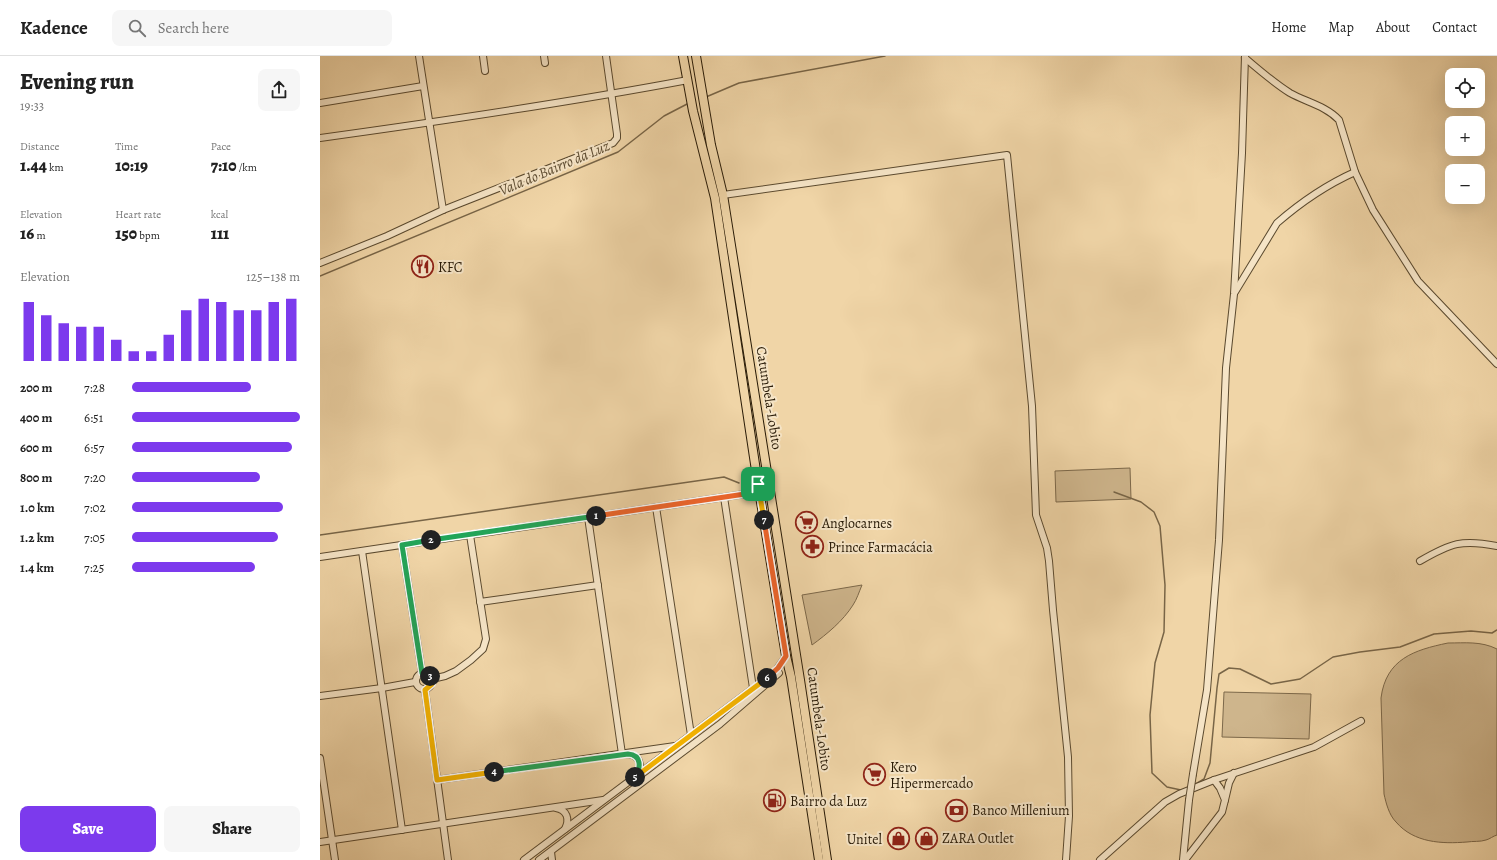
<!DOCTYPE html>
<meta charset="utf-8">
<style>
:root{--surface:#fff;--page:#f6f6f6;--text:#222;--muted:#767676;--line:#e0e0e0;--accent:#7c3aed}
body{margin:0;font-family:Alegreya,serif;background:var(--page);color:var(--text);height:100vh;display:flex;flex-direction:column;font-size:15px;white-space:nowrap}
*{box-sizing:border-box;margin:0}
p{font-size:13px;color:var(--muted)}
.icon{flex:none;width:22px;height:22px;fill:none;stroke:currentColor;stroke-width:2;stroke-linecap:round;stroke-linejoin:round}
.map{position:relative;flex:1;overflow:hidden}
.side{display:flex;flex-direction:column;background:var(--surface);width:320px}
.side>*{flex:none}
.fabs{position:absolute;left:1125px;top:12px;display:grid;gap:8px}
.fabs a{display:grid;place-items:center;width:40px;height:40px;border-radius:8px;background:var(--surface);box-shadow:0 4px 16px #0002;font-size:20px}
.pin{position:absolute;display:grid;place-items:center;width:34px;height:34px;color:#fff;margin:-17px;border-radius:8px;box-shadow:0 2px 6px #0006}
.km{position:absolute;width:20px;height:20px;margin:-10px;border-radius:50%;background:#222;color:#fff;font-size:11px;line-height:20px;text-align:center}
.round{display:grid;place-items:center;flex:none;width:42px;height:42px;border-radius:8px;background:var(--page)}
.summary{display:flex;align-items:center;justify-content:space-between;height:68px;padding:0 20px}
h1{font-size:22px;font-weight:800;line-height:30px}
.metrics{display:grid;grid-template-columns:repeat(3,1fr);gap:6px;height:68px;padding:4px 20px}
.metrics div{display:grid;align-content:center}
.metrics b{font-size:17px;font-weight:800}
.metrics small{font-size:11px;font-weight:400}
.metrics p{font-size:11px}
.chart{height:112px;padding:8px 20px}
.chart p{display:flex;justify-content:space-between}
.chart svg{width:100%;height:72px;margin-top:4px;stroke:var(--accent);stroke-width:6}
.primary-button{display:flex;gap:8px;margin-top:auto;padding:8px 20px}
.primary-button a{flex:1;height:46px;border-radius:8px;background:var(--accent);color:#fff;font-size:16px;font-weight:800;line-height:46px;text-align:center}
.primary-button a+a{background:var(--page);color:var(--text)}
ul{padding:0 20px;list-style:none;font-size:13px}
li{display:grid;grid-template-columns:64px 48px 1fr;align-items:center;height:30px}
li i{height:10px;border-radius:5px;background:var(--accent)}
header{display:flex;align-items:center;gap:24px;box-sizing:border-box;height:56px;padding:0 20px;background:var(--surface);border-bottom:1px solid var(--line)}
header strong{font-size:19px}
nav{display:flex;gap:22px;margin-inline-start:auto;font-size:14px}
.search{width:280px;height:36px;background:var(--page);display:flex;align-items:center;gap:10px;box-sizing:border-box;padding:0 14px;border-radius:8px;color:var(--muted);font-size:15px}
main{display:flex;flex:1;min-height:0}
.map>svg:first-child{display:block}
.green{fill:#ceb58c;stroke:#7c684a}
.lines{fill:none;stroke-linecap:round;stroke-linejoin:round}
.stream{stroke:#786547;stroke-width:1.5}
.minor-casing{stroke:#5b4a2f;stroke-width:8}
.major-casing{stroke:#291b07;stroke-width:10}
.minor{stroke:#f5e4c6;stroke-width:6}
.major{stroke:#f0d5a7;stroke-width:8}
.minor-bridge-casing{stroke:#5b4a2f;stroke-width:8;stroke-linecap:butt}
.minor-bridge{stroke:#f5e4c6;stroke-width:6}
.split-1-casing{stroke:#fff;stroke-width:8}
.split-2-casing{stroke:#fff;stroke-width:8}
.split-3-casing{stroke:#fff;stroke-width:8}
.split-4-casing{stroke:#fff;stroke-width:8}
.split-5-casing{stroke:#fff;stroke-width:8}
.split-6-casing{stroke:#fff;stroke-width:8}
.split-7-casing{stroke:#fff;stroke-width:8}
.split-8-casing{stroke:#fff;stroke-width:8}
.split-1{stroke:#f0652b;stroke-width:5}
.split-2{stroke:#22a559;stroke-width:5}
.split-3{stroke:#22a559;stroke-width:5}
.split-4{stroke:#f5b400;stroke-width:5}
.split-5{stroke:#22a559;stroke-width:5}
.split-6{stroke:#f5b400;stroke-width:5}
.split-7{stroke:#f0652b;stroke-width:5}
.split-8{stroke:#f5b400;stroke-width:5}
.labels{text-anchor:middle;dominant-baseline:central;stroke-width:4;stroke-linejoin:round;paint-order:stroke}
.poi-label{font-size:14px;fill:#291b07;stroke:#f5e4c6;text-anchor:start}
.street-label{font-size:14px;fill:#291b07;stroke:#f5e4c6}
.water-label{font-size:15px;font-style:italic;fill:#5d4c31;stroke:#f5e4c6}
</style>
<header>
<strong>Kadence</strong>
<div class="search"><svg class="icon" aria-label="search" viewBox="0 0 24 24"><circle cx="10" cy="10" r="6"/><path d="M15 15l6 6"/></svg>Search here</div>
<nav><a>Home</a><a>Map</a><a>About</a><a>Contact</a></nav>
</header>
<main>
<section class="side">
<div class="summary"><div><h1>Evening run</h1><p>19:33</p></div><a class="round"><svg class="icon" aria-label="share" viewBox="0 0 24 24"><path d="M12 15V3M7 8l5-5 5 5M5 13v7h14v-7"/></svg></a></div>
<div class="metrics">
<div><p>Distance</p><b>1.44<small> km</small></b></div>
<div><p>Time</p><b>10:19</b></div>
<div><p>Pace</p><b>7:10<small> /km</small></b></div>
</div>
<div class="metrics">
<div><p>Elevation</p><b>16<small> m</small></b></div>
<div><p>Heart rate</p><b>150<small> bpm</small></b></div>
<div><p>kcal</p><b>111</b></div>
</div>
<div class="chart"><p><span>Elevation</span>125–138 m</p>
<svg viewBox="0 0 160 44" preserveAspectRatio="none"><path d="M5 44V8M15 44V16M25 44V21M35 44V23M45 44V23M55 44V31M65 44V38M75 44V38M85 44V28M95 44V13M105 44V6M115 44V8M125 44V13M135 44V13M145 44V8M155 44V6"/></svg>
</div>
<ul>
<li><b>200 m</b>7:28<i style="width:71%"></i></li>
<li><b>400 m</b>6:51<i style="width:100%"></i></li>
<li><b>600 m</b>6:57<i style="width:95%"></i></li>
<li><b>800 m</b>7:20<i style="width:76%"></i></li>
<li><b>1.0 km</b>7:02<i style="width:90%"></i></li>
<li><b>1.2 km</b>7:05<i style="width:87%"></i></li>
<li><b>1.4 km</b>7:25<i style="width:73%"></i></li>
</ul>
<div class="primary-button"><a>Save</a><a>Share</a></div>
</section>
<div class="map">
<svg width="1177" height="804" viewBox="0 0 1177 804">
<rect width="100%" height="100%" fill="#f0d5a7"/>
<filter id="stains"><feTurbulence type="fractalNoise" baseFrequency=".005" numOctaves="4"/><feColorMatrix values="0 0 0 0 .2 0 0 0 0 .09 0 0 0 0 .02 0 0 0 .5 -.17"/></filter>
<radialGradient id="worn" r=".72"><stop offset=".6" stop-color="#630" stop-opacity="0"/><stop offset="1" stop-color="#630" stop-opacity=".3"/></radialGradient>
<g class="green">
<path d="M810 412 811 443 736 446 735 415Z"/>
<path d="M542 529C539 536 537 543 533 549 523 565 507 578 492 589L482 539Z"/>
<path d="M1128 587C1145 587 1161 585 1177 593V779C1173 780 1170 783 1166 784 1160 786 1153 785 1147 786 1122 788 1094 787 1076 766 1069 759 1066 747 1064 738L1061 642C1066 603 1094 594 1128 587Z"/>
<path d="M904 636 991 638 989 683 902 681Z"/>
</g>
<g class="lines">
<g class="stream">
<path d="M386 41 419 27 565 0"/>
<path d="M0 220 298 96 344 60 369 47"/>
<path d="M794 436 821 446 834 456 840 470 845 529 844 576 835 607 830 659 832 717 847 731 861 734"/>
<path d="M0 479 404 421 419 427"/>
<path d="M874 729 884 723 890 707 897 632 899 618 909 612 920 613 951 628 980 623 1013 601 1040 596 1080 591 1114 578 1151 575 1172 577 1177 574"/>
</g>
<defs>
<g id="minor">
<path d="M99 0 123 154"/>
<path d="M163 0 165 15"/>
<path d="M224 0 225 7"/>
<path d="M925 2C939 14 954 27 970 37 986 46 1006 50 1019 64L1035 116 1053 154 1098 225 1177 308"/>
<path d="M0 47 103 30"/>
<path d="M0 82C123 65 246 47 368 24"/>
<path d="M403 139 687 99 712 350 716 459 727 492 729 505 733 554 748 701 749 760 746 804"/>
<path d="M0 207 67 180 123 154 293 87 297 82V78L286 0"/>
<path d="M915 236 957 167C980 147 1006 129 1035 116"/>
<path d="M404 441 433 632"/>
<path d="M336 451 371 679"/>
<path d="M268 461 302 698C312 698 319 699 320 710L316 719"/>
<path d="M82 489 102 617"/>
<path d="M42 495 82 774"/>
<path d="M0 501 425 438H432L440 441"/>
<path d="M1100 505C1131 487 1142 483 1177 490"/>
<path d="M160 546 278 529"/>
<circle cx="104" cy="625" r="8"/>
<path d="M112 623 125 620 136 615 151 604 163 593 166 583 150 479"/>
<path d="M105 634 128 804"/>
<path d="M0 640 62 632 95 626"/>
<path d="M0 702 15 804"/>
<path d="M873 718 887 634 899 484 906 312 914 238 922 97 925 0"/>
<path d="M117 724 355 690"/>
<path d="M905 744 909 727 914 717"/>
<path d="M236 752C247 754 250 763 245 773"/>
<path d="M0 786 283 744"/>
<path d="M231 796 232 804"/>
<path d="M204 804 455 616 466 600"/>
<path d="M219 804 400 668 459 617"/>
<path d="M780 804 845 746 859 738 894 724 994 691 1041 665"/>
<path d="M863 804 869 744"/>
<path d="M865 804 902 756 905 744 900 732 894 724"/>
</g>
<g id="major">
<path d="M363 0 373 55 395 142 438 428 466 600 471 621 499 804"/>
<path d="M376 0 391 89 403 139 480 624 507 804"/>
</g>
</defs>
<use href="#minor" class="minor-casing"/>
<use href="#major" class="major-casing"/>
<use href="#minor" class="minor"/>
<use href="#major" class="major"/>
<defs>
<path id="minor-bridge" d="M869 744 873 718"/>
</defs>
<use href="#minor-bridge" class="minor-bridge-casing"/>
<use href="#minor-bridge" class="minor-bridge"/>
</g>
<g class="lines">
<defs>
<path id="split-1" d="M276 460 425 438 438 428"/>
<path id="split-2" d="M111 484 276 460"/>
<path id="split-3" d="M110 620 102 617 82 489 111 484"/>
<path id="split-4" d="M110 620 112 623V628L105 634 117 724 174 716"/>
<path id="split-5" d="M174 716 308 698C322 699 321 712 315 721"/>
<path id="split-6" d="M315 721 314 722 447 622"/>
<path id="split-7" d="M444 464 466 600 458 612 447 622"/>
<path id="split-8" d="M438 428 444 464"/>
</defs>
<use href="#split-1" class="split-1-casing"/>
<use href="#split-2" class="split-2-casing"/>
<use href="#split-3" class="split-3-casing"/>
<use href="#split-4" class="split-4-casing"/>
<use href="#split-5" class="split-5-casing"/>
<use href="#split-6" class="split-6-casing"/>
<use href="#split-7" class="split-7-casing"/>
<use href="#split-8" class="split-8-casing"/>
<use href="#split-1" class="split-1"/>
<use href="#split-2" class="split-2"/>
<use href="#split-3" class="split-3"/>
<use href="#split-4" class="split-4"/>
<use href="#split-5" class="split-5"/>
<use href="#split-6" class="split-6"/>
<use href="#split-7" class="split-7"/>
<use href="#split-8" class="split-8"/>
</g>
<defs>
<symbol id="restaurant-ring" viewBox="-11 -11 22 22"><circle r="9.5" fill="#f5e4c6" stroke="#8f2418" stroke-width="1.5"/><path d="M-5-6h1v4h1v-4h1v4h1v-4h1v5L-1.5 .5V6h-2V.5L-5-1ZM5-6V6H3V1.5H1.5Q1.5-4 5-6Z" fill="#8f2418"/></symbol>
<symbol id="supermarket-ring" viewBox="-11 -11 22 22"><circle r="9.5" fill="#f5e4c6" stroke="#8f2418" stroke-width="1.5"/><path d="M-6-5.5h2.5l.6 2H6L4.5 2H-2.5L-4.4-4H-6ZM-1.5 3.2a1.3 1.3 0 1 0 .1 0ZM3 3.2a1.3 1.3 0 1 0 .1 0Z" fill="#8f2418"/></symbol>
<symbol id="pharmacy-ring" viewBox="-11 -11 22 22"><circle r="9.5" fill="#f5e4c6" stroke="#8f2418" stroke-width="1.5"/><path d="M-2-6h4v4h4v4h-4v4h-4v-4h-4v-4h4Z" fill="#8f2418"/></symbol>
<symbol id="fuel-ring" viewBox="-11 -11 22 22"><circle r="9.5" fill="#f5e4c6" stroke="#8f2418" stroke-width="1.5"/><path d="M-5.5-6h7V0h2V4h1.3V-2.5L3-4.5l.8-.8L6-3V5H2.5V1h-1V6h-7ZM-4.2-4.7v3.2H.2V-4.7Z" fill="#8f2418"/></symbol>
<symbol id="bank-ring" viewBox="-11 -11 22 22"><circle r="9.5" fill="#f5e4c6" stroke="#8f2418" stroke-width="1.5"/><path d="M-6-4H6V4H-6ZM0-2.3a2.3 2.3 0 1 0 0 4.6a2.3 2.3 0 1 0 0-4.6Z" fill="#8f2418"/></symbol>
<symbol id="shop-ring" viewBox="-11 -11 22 22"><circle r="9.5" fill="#f5e4c6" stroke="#8f2418" stroke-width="1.5"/><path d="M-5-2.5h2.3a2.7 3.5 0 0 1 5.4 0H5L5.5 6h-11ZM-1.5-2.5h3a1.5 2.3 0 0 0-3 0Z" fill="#8f2418"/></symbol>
</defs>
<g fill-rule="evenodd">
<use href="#restaurant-ring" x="90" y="198" width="25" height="25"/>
<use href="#supermarket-ring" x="474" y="454" width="25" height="25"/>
<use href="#pharmacy-ring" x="480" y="478" width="25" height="25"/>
<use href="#supermarket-ring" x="542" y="706" width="25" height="25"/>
<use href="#fuel-ring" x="442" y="732" width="25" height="25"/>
<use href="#bank-ring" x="624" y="742" width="25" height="25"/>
<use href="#shop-ring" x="594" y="770" width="25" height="25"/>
<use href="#shop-ring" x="566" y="770" width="25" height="25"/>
</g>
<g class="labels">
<g class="poi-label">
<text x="118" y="211">KFC</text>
<text x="502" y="467">Anglocarnes</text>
<text x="508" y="491">Prince Farmacácia</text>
<text x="570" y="711">Kero<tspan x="570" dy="16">Hipermercado</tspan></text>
<text x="470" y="745">Bairro da Luz</text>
<text x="652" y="754">Banco Millenium</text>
<text x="622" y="782">ZARA Outlet</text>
<text x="562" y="783" text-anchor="end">Unitel</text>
</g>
<g class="street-label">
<text transform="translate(449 342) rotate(81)">Catumbela-Lobito</text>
<text transform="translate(499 663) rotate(82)">Catumbela-Lobito</text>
</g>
<g class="water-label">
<text transform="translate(234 112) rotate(-23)">Vala do Bairro da Luz</text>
</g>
</g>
<rect width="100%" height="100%" filter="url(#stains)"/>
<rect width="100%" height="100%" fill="url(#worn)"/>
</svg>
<div class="fabs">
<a><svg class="icon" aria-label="locate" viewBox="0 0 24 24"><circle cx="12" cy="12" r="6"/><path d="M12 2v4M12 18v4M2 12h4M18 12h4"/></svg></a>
<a>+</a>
<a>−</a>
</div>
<div class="pin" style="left:438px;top:428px;background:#1e9e55"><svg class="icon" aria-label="arrive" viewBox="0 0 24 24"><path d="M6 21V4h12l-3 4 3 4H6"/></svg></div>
<b class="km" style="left:276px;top:460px">1</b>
<b class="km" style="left:111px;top:484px">2</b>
<b class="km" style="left:110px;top:620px">3</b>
<b class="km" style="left:174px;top:716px">4</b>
<b class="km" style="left:315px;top:721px">5</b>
<b class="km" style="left:447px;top:622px">6</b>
<b class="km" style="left:444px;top:464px">7</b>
</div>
</main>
